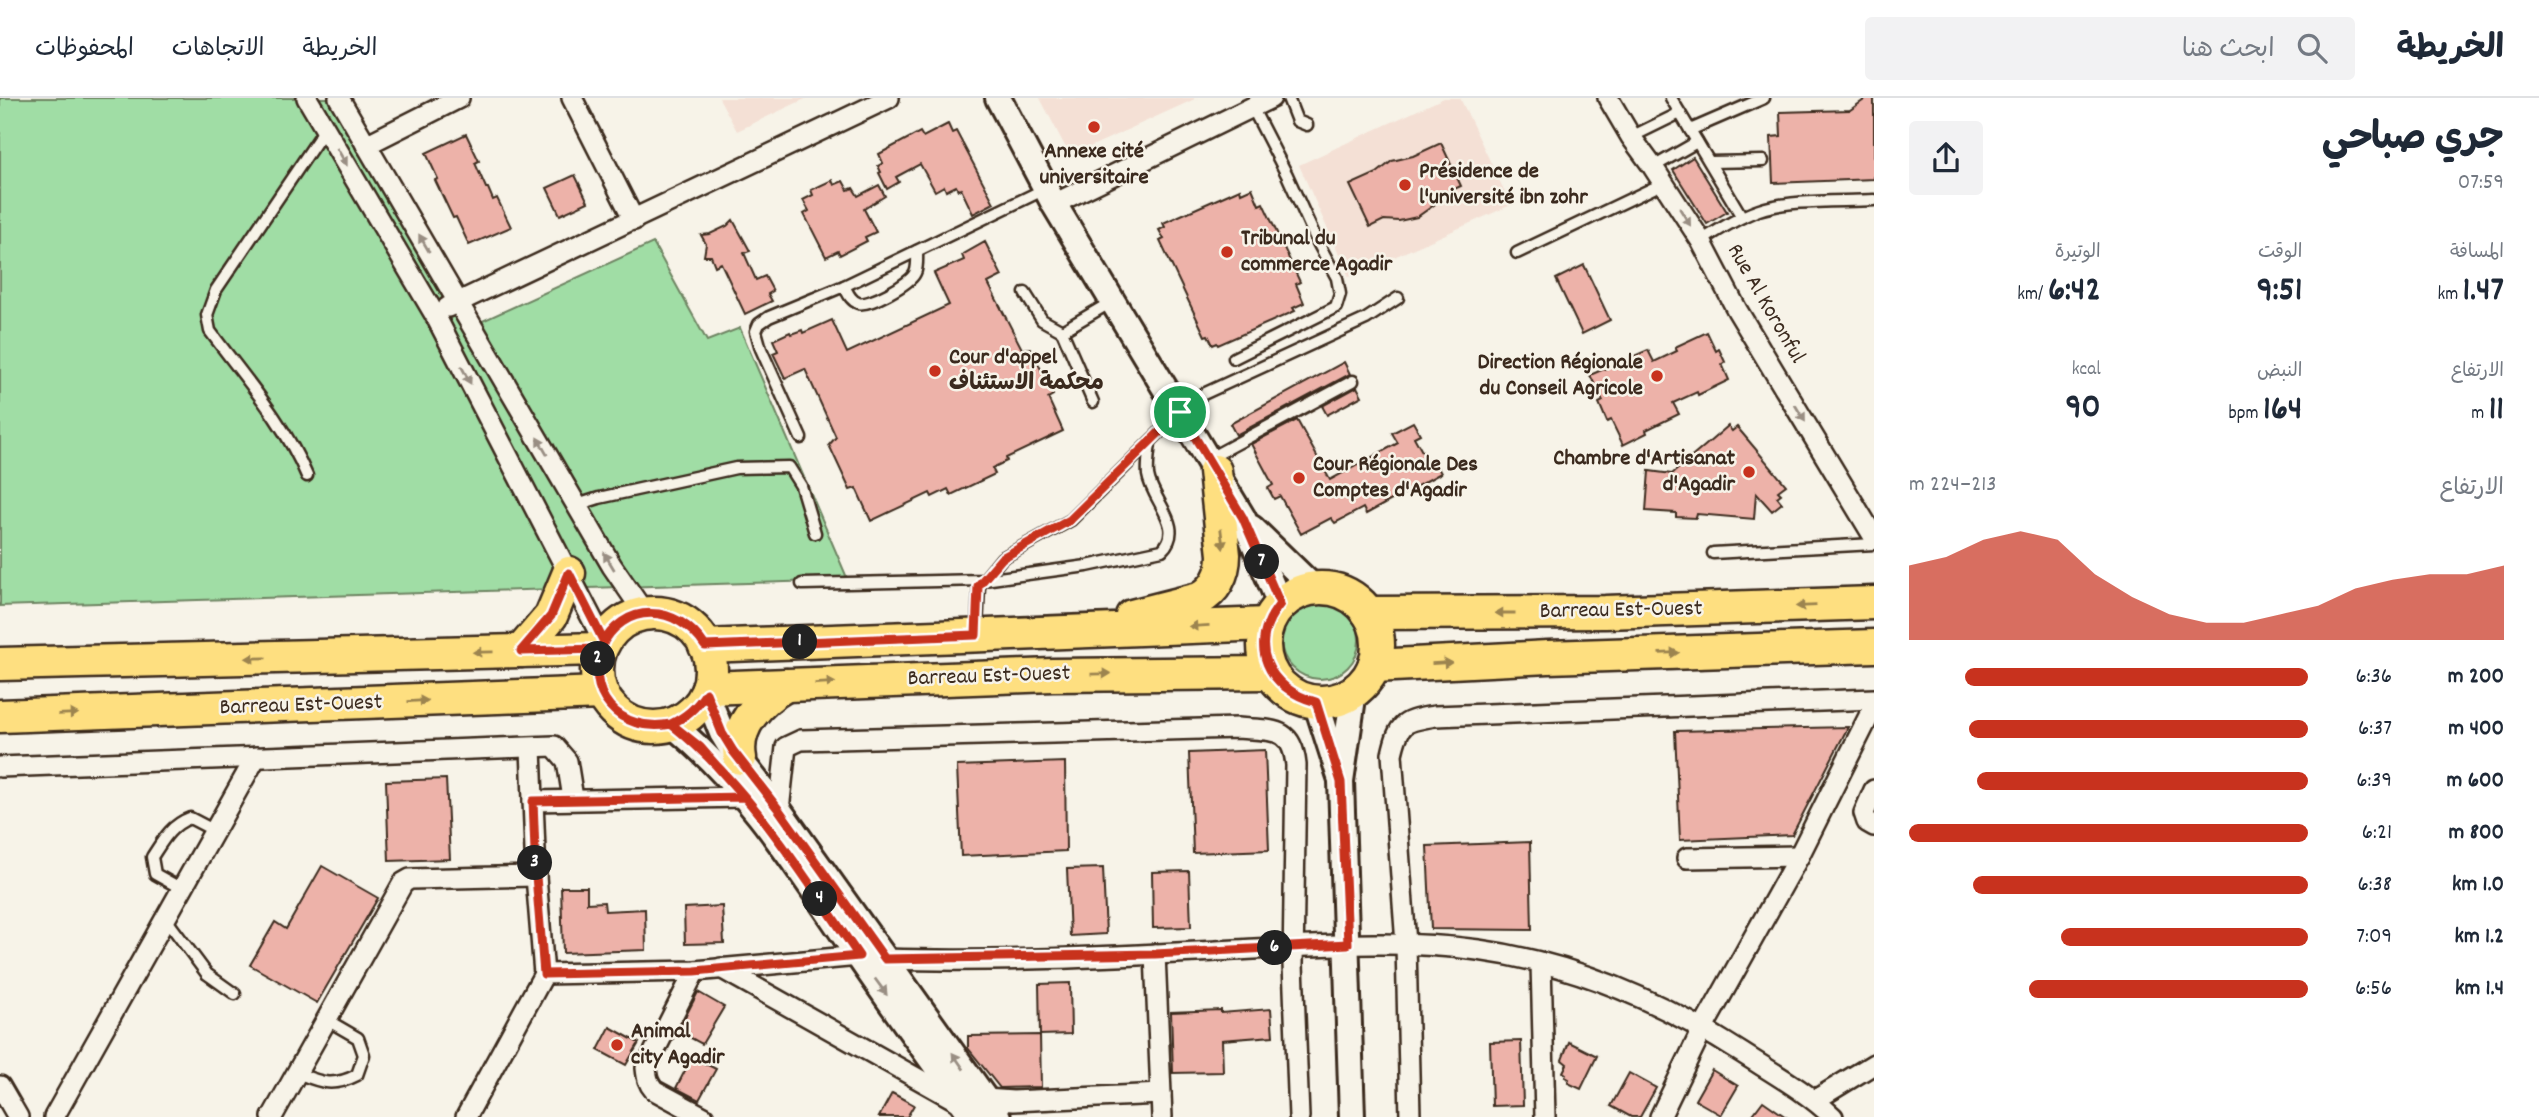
<!DOCTYPE html>
<html lang="ar">
<meta charset="utf-8">
<style>
:root{--surface:#fff;--page:#f2f2f3;--text:#1f2937;--muted:#747a83;--line:#e0e1e3;--accent:#c8321e}
body{margin:0;font-family:Dekko,"Playpen Sans Arabic",sans-serif;background:var(--page);color:var(--text);direction:rtl;height:100vh;display:flex;flex-direction:column;font-size:26px;white-space:nowrap}
*{box-sizing:border-box;margin:0}
p{font-size:23px;color:var(--muted)}
.icon{flex:none;width:38px;height:38px;fill:none;stroke:currentColor;stroke-width:2;stroke-linecap:round;stroke-linejoin:round}
.map{position:relative;flex:1;overflow:hidden;direction:ltr}
.side{display:flex;flex-direction:column;background:var(--surface);width:665px}
.side>*{flex:none}
.pin{position:absolute;display:grid;place-items:center;width:60px;height:60px;color:#fff;margin:-30px;border:4px solid #fff;border-radius:50%;box-shadow:0 2px 7px #0007}
.km{position:absolute;width:35px;height:35px;margin:-18px;border-radius:50%;background:#222;color:#fff;font-size:19px;line-height:35px;text-align:center}
.round{display:grid;place-items:center;flex:none;width:74px;height:74px;border-radius:7px;background:var(--page)}
.head{display:flex;align-items:center;justify-content:space-between;height:119px;padding:0 35px}
h1{font-size:38px;font-weight:700;line-height:52px}
.figures{display:grid;grid-template-columns:repeat(3,1fr);gap:10px;height:119px;padding:7px 35px}
.figures div{display:grid;align-content:center}
.figures b{font-size:35px;font-weight:700}
.figures small{font-size:19px;font-weight:400}
.figures p{font-size:19px}
.chart{height:196px;padding:14px 35px}
.chart p{display:flex;justify-content:space-between}
.chart svg{width:100%;height:126px;margin-top:7px;fill:var(--accent);opacity:.7}
ul{padding:0 35px;list-style:none;font-size:23px}
li{display:grid;grid-template-columns:112px 84px 1fr;align-items:center;height:52px}
li i{height:18px;border-radius:9px;background:var(--accent)}
header{display:flex;align-items:center;gap:42px;box-sizing:border-box;height:98px;padding:0 35px;background:var(--surface);border-bottom:2px solid var(--line)}
header strong{font-size:33px}
nav{display:flex;gap:38px;margin-inline-start:auto;font-size:24px}
.search{width:490px;height:63px;background:var(--page);display:flex;align-items:center;gap:18px;box-sizing:border-box;padding:0 24px;border-radius:7px;color:var(--muted);font-size:26px}
main{display:flex;flex:1;min-height:0}
.map>svg:first-child{display:block}
.built{fill:#f4e0d5}
.green{fill:#a0dda5;stroke:#6e8462;stroke-width:2}
.building{fill:#edb2a9;stroke:#3b2a1e;stroke-width:2}
.lines{fill:none;stroke-linecap:round;stroke-linejoin:round}
.service-casing{stroke:#3b2a1e;stroke-width:15}
.minor-casing{stroke:#3b2a1e;stroke-width:24}
.tertiary-casing{stroke:#3b2a1e;stroke-width:30}
.primary-casing{stroke:#3b2a1e;stroke-width:37}
.service{stroke:#f7f3e8;stroke-width:10}
.minor{stroke:#f7f3e8;stroke-width:19}
.tertiary{stroke:#f7f3e8;stroke-width:24}
.primary{stroke:#fedf80;stroke-width:32}
.oneway{fill:#998e83}
.oneway2{fill:#9c844f}
.route-casing{stroke:#fff;stroke-width:14}
.route{stroke:#c8321e;stroke-width:9}
.poi-dot{fill:#c8321e;stroke:#f7f3e8;stroke-width:2.5}
.labels{text-anchor:middle;dominant-baseline:central;stroke-width:5;stroke-linejoin:round;paint-order:stroke}
.poi-label{font-size:23px;font-weight:bold;fill:#3b2a1e;stroke:#f7f3e8;text-anchor:start}
.street-label{font-size:23px;fill:#3b2a1e;stroke:#f7f3e8}
</style>
<header>
<strong>الخريطة</strong>
<div class="search"><svg class="icon" aria-label="search" viewBox="0 0 24 24"><circle cx="10" cy="10" r="6"/><path d="M15 15l6 6"/></svg>ابحث هنا</div>
<nav><a>الخريطة</a><a>الاتجاهات</a><a>المحفوظات</a></nav>
</header>
<main>
<section class="side">
<div class="head"><div><h1>جري صباحي</h1><p>07:59</p></div><a class="round"><svg class="icon" aria-label="share" viewBox="0 0 24 24"><path d="M12 15V3M7 8l5-5 5 5M5 13v7h14v-7"/></svg></a></div>
<div class="figures">
<div><p>المسافة</p><b>1.47<small> km</small></b></div>
<div><p>الوقت</p><b>9:51</b></div>
<div><p>الوتيرة</p><b>6:42<small> /km</small></b></div>
</div>
<div class="figures">
<div><p>الارتفاع</p><b>11<small> m</small></b></div>
<div><p>النبض</p><b>164<small> bpm</small></b></div>
<div><p>kcal</p><b>90</b></div>
</div>
<div class="chart"><p><span>الارتفاع</span>213–224 m</p>
<svg viewBox="0 0 160 44" preserveAspectRatio="none"><path d="M0 44V18L10 15L20 9L30 6L40 9L50 21L60 29L70 35L80 38L90 38L100 35L110 32L120 26L130 23L140 21L150 21L160 18V44z"/></svg>
</div>
<ul>
<li><b>200 m</b>6:36<i style="width:86%"></i></li>
<li><b>400 m</b>6:37<i style="width:85%"></i></li>
<li><b>600 m</b>6:39<i style="width:83%"></i></li>
<li><b>800 m</b>6:21<i style="width:100%"></i></li>
<li><b>1.0 km</b>6:38<i style="width:84%"></i></li>
<li><b>1.2 km</b>7:09<i style="width:62%"></i></li>
<li><b>1.4 km</b>6:56<i style="width:70%"></i></li>
</ul>
</section>
<div class="map">
<svg width="1874" height="1019" viewBox="0 0 1874 1019">
<rect width="100%" height="100%" fill="#f7f3e8"/>
<filter id="ink" filterUnits="userSpaceOnUse"><feTurbulence type="fractalNoise" baseFrequency=".0143" numOctaves="2"/><feDisplacementMap in="SourceGraphic" scale="14" xChannelSelector="R" yChannelSelector="G"/><feConvolveMatrix kernelMatrix="1 2 1 2 8 2 1 2 1" color-interpolation-filters="sRGB"/></filter>
<g filter="url(#ink)">
<g class="built">
<path d="M719 0H807L737 33Z"/>
<path d="M1040 0H1197L1070 58Z"/>
<path d="M1444 0H1460L1511 107 1349 179 1299 67Z"/>
</g>
<g class="green">
<path d="M0 0H334L463 232 653 145 707 243 740 230 848 482 0 508Z"/>
<circle cx="1320" cy="542" r="39"/>
</g>
<g class="building">
<path d="M1867 0H1874V81L1773 85 1771 39 1781 38 1780 14 1850 12Z"/>
<path d="M948 26 952 35 956 33 994 105 973 116 961 91 958 92 956 88 946 93 944 88 935 93 920 66 896 79 899 84 887 91 879 75 881 74 878 68 883 65 879 56 920 34 923 39Z"/>
<path d="M466 36 479 63 475 65 486 90H488L493 102 497 100 511 129 469 147 456 119 453 120 435 82 438 81 426 55Z"/>
<path d="M1441 45 1461 88 1443 96 1434 107 1417 119 1399 123 1384 122 1370 129 1350 87 1377 75 1392 63 1413 58Z"/>
<path d="M1693 59 1727 114 1707 126 1673 72Z"/>
<path d="M575 77 588 104 560 117 547 90Z"/>
<path d="M832 82 834 87 843 83 848 92 853 90 858 98 879 87 885 98 864 111 876 134 865 139 867 143 840 157 838 153 826 159 804 116 809 113 803 102 813 97 811 92Z"/>
<path d="M1252 90 1259 107 1263 105 1300 184 1296 186 1304 205 1293 210 1295 213 1218 247 1217 245 1213 247 1208 237 1205 238 1160 143 1164 141 1159 132 1165 129 1163 125 1240 91 1241 95Z"/>
<path d="M733 122 750 153 744 155 756 182 765 178 773 193 768 196 772 203 745 216 721 165 715 168 711 158H704L706 146 701 137 710 136 727 128Z"/>
<path d="M985 144 1002 178 988 185 1022 251 1031 250 1053 297 1048 300 1063 333 1006 360 1007 363 992 370 995 376 951 397 948 391 932 399 930 395 871 423 856 390 850 392 829 347 836 339 805 271 785 280 773 255 778 253 773 242 790 234 791 236 802 232 803 235 832 222 847 255 949 207 934 175 964 162 962 157Z"/>
<path d="M1584 167 1610 222 1582 236 1556 181Z"/>
<path d="M1707 234 1716 253 1719 251 1725 264 1722 266 1729 282 1698 297 1697 294 1673 305 1679 316 1646 332 1647 335 1623 347 1611 322 1607 324 1599 305 1603 303 1590 277 1648 252 1654 264 1677 253 1675 249Z"/>
<path d="M1344 264 1350 276 1236 337 1230 326Z"/>
<path d="M1357 289 1362 298 1327 317 1322 308Z"/>
<path d="M1297 322 1330 382 1398 345 1392 335 1413 324 1420 336 1414 339 1428 364 1433 361 1441 375 1366 416 1363 410 1335 425 1331 420 1301 436 1280 398 1274 401 1268 390 1273 387 1251 346Z"/>
<path d="M1728 328 1732 333 1737 329 1786 387 1778 393 1781 396 1777 399 1782 405 1772 413 1756 395 1754 421 1697 416 1696 420 1676 419V415L1646 413 1649 373 1672 376Z"/>
<path d="M1848 629 1792 737 1680 742 1675 633Z"/>
<path d="M1265 652 1269 752 1193 755 1189 655Z"/>
<path d="M1065 664 1066 753 961 758 957 668Z"/>
<path d="M446 681 450 761 389 763 386 683Z"/>
<path d="M1530 744 1532 832 1431 831 1427 748Z"/>
<path d="M322 768 378 800 317 905 250 867 275 824 286 831Z"/>
<path d="M1103 770 1106 836 1070 838 1067 771Z"/>
<path d="M1189 773 1191 829 1153 830 1152 774Z"/>
<path d="M561 789H587V805L604 804 605 813 645 811 646 852 563 855Z"/>
<path d="M722 808 724 845 685 846 684 810Z"/>
<path d="M1070 885 1071 936 1040 937 1039 886Z"/>
<path d="M698 894 724 909 702 946 678 933Z"/>
<path d="M1271 911 1273 938 1222 942 1223 974 1173 975 1171 914 1221 912V915Z"/>
<path d="M610 929 639 945 626 967 598 952Z"/>
<path d="M1040 937 1041 989 1000 990 968 950V938Z"/>
<path d="M1521 943 1523 1007 1492 1008 1490 944Z"/>
<path d="M1569 944 1597 958 1581 991 1568 985 1569 981 1565 979 1566 976 1563 974 1567 966 1562 962Z"/>
<path d="M692 959 716 971 699 1002 676 990Z"/>
<path d="M1712 972 1738 988 1721 1017 1695 1002Z"/>
<path d="M1629 975 1656 990 1640 1019H1631L1611 1008Z"/>
<path d="M892 995 914 1007 907 1019H879Z"/>
<path d="M1763 1003 1786 1019H1751Z"/>
</g>
<g class="lines">
<defs>
<g id="service">
<path d="M1288 0 1297 23 1307 27"/>
<path d="M1671 0 1742 119"/>
<path d="M1690 32 1764 0"/>
<path d="M1631 39 1680 15"/>
<path d="M1710 64 1763 63"/>
<path d="M1653 69 1697 44"/>
<path d="M1701 143C1719 132 1738 119 1759 112 1792 101 1839 104 1874 102"/>
<path d="M1517 155 1664 85"/>
<path d="M844 188C848 195 850 202 858 205 868 209 910 186 915 175 918 169 917 160 917 153"/>
<path d="M1025 195 1042 222 1062 233"/>
<path d="M1234 260 1336 209 1340 196 1337 180 1316 141 1287 77 1252 9"/>
<path d="M1093 304 1062 233 1113 203"/>
<path d="M1179 310 1199 298 1366 221 1398 200"/>
<path d="M801 340 761 251 756 233 759 226 769 219 844 188 1045 91"/>
<path d="M1208 361 1353 283"/>
<path d="M307 378C285 325 244 279 210 233L207 217 216 192 325 31"/>
<path d="M577 407 599 400 736 370 789 369 801 388 815 435"/>
<path d="M1713 455 1874 446"/>
<path d="M802 486 984 482 1087 468 1162 452C1186 429 1152 403 1148 377 1147 367 1149 355 1150 344"/>
<path d="M977 533 979 488 1002 460 1071 422 1180 314"/>
<path d="M182 791 155 776 152 759C163 742 171 727 190 720L215 733"/>
<path d="M166 821 207 876 235 896"/>
<path d="M297 975C320 984 332 990 357 977L364 957 358 940 327 922"/>
</g>
<g id="minor">
<path d="M307 0 435 217 604 544"/>
<path d="M339 0 612 468 645 516"/>
<path d="M572 0 634 122"/>
<path d="M1608 0 1631 39 1653 69 1701 143 1737 212 1874 439"/>
<path d="M366 47 459 0"/>
<path d="M1054 106 1271 0"/>
<path d="M448 209 889 0"/>
<path d="M0 669 554 648 567 663 573 700"/>
<path d="M1874 692 1864 715 1867 724 1874 728"/>
<path d="M533 703 744 699"/>
<path d="M779 712 786 649 801 642 1238 630C1271 633 1292 627 1296 667L1293 866 1299 1019"/>
<path d="M1687 760 1799 758"/>
<path d="M1155 856 1162 1019"/>
<path d="M885 861C1000 865 1120 858 1235 852 1316 848 1397 841 1478 852 1574 865 1661 903 1742 955 1773 975 1806 993 1833 1019"/>
<path d="M1541 865 1545 1019"/>
<path d="M721 870 961 1005"/>
<path d="M695 873 646 970C647 980 648 985 654 992L704 1019"/>
<path d="M544 876 695 873 859 858"/>
<path d="M0 988 18 1019"/>
<path d="M985 1001 1013 1003 1161 996"/>
<path d="M1815 1002 1874 966"/>
<path d="M54 1019 256 659"/>
<path d="M272 1019 403 785 410 781 536 778"/>
<path d="M466 1019 544 876 536 778 531 650"/>
<path d="M1410 1019 1406 846 1392 656C1399 624 1404 623 1435 618L1874 601"/>
<path d="M1660 1019 1703 930 1799 758 1874 608"/>
</g>
<g id="tertiary">
<path d="M998 0 1054 106 1243 420 1280 506"/>
<path d="M1252 430 1314 490"/>
<path d="M706 595 722 635 733 653 779 712 998 1019"/>
<path d="M1316 604 1340 679"/>
<path d="M671 626C746 686 799 771 852 849 891 906 932 963 973 1019"/>
<path d="M1352 1019 1341 683 1354 593"/>
</g>
<g id="primary">
<circle cx="1321" cy="547" r="57"/>
<path d="M1368 515 1605 514 1874 505"/>
<circle cx="654" cy="572" r="57"/>
<path d="M1132 518 1199 501C1215 493 1224 476 1224 457L1215 373"/>
<path d="M705 548 1267 526"/>
<path d="M521 553 551 518 569 475"/>
<path d="M0 566 600 551"/>
<path d="M1374 568 1548 559 1874 548"/>
<path d="M708 590 1052 577 1270 575"/>
<path d="M0 618 601 595"/>
<path d="M740 660C734 628 760 602 786 587"/>
</g>
</defs>
<use href="#service" class="service-casing"/>
<use href="#minor" class="minor-casing"/>
<use href="#tertiary" class="tertiary-casing"/>
<use href="#primary" class="primary-casing"/>
<use href="#service" class="service"/>
<use href="#minor" class="minor"/>
<use href="#tertiary" class="tertiary"/>
<use href="#primary" class="primary"/>
</g>
<defs><path id="oneway-solid" d="M-6-.8H1V-3.2L6.5 0L1 3.2V.8H-6Z" transform="scale(1.75)"/></defs>
<g class="oneway">
<use href="#oneway-solid" transform="translate(342 59) rotate(60)"/>
<use href="#oneway-solid" transform="translate(1685 119) rotate(58)"/>
<use href="#oneway-solid" transform="translate(424 145) rotate(-120)"/>
<use href="#oneway-solid" transform="translate(466 277) rotate(62)"/>
<use href="#oneway-solid" transform="translate(1800 315) rotate(59)"/>
<use href="#oneway-solid" transform="translate(542 348) rotate(-120)"/>
<use href="#oneway-solid" transform="translate(609 463) rotate(-121)"/>
<use href="#oneway-solid" transform="translate(881 889) rotate(54)"/>
<use href="#oneway-solid" transform="translate(958 963) rotate(-125)"/>
</g>
<g class="oneway2">
<use href="#oneway-solid" transform="translate(1222 441) rotate(83)"/>
<use href="#oneway-solid" transform="translate(1806 508) rotate(178)"/>
<use href="#oneway-solid" transform="translate(1505 515) rotate(180)"/>
<use href="#oneway-solid" transform="translate(1199 528) rotate(177)"/>
<use href="#oneway-solid" transform="translate(483 554) rotate(179)"/>
<use href="#oneway-solid" transform="translate(1669 555) rotate(-2)"/>
<use href="#oneway-solid" transform="translate(256 560) rotate(179)"/>
<use href="#oneway-solid" transform="translate(1442 565) rotate(-3)"/>
<use href="#oneway-solid" transform="translate(1101 576) rotate(-1)"/>
<use href="#oneway-solid" transform="translate(825 585) rotate(-3)"/>
<use href="#oneway-solid" transform="translate(418 603) rotate(-3)"/>
<use href="#oneway-solid" transform="translate(68 616) rotate(-2)"/>
</g>
</g>
<g class="lines" filter="url(#ink)">
<defs>
<path id="route" d="M1180 314 1070 422 1002 460 978 488 976 537 705 548C678 506 623 502 600 551L521 553 551 518 569 475 604 544C581 595 620 636 671 626L700 649 744 699 533 703 536 778 544 876 695 873 859 858C803 777 749 688 671 626 687 618 696 610 706 595L722 635 733 653 779 712 885 861 1155 856 1348 846 1341 684 1316 604C1268 591 1246 547 1280 506L1243 420 1180 314"/>
</defs>
<use href="#route" class="route-casing"/>
<use href="#route" class="route"/>
</g>
<g class="poi-dot">
<circle cx="1094" cy="29" r="7"/>
<circle cx="1405" cy="87" r="7"/>
<circle cx="1227" cy="154" r="7"/>
<circle cx="935" cy="273" r="7"/>
<circle cx="1657" cy="278" r="7"/>
<circle cx="1749" cy="374" r="7"/>
<circle cx="1299" cy="380" r="7"/>
<circle cx="617" cy="947" r="7"/>
</g>
<g class="labels">
<g class="poi-label">
<text x="1094" y="54" text-anchor="middle">Annexe cité<tspan x="1094" dy="26">universitaire</tspan></text>
<text x="1419" y="74">Présidence de<tspan x="1419" dy="26">l'université ibn zohr</tspan></text>
<text x="1241" y="141">Tribunal du<tspan x="1241" dy="26">commerce Agadir</tspan></text>
<text x="949" y="260">Cour d'appel<tspan x="949" dy="26">محكمة الاستئناف</tspan></text>
<text x="1643" y="265" text-anchor="end">Direction Régionale<tspan x="1643" dy="26">du Conseil Agricole</tspan></text>
<text x="1735" y="361" text-anchor="end">Chambre d'Artisanat<tspan x="1735" dy="26">d'Agadir</tspan></text>
<text x="1313" y="367">Cour Régionale Des<tspan x="1313" dy="26">Comptes d'Agadir</tspan></text>
<text x="631" y="934">Animal<tspan x="631" dy="26">city Agadir</tspan></text>
</g>
<g class="street-label">
<text transform="translate(1765 206) rotate(60)">Rue Al Koronful</text>
<text transform="translate(1621 513) rotate(-1)">Barreau Est-Ouest</text>
<text transform="translate(989 579) rotate(-2)">Barreau Est-Ouest</text>
<text transform="translate(301 608) rotate(-2)">Barreau Est-Ouest</text>
</g>
</g>
</svg>
<div class="pin" style="left:1180px;top:314px;background:#1e9e55"><svg class="icon" aria-label="arrive" viewBox="0 0 24 24"><path d="M6 21V4h12l-3 4 3 4H6"/></svg></div>
<b class="km" style="left:800px;top:544px">1</b>
<b class="km" style="left:598px;top:561px">2</b>
<b class="km" style="left:535px;top:765px">3</b>
<b class="km" style="left:820px;top:801px">4</b>
<b class="km" style="left:1275px;top:850px">6</b>
<b class="km" style="left:1262px;top:464px">7</b>
</div>
</main>
